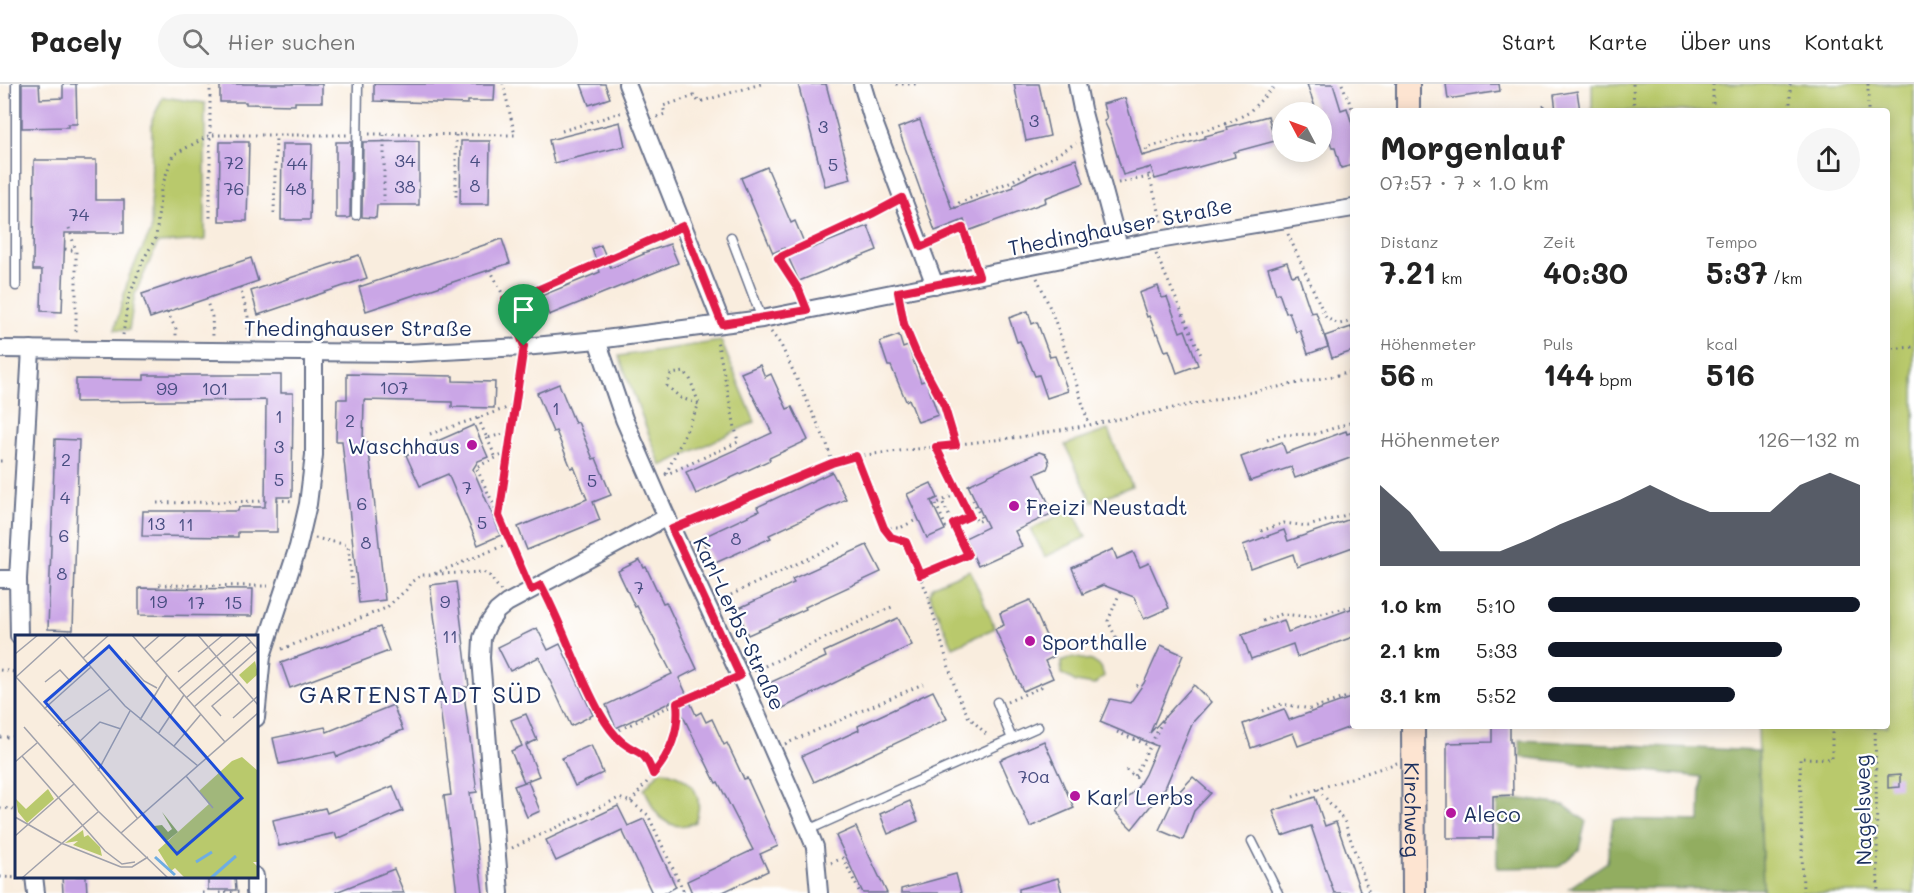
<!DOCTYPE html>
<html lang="de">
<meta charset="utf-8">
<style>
:root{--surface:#fff;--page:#f6f6f6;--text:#222;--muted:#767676;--line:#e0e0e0;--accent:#111827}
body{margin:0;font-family:Mali,sans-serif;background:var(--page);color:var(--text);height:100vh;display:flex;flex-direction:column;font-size:22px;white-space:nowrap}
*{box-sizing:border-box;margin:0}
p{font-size:20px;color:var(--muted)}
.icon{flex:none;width:33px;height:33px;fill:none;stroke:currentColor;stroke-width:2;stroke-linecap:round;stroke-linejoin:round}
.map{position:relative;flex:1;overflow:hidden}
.side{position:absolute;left:1350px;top:24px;width:540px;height:621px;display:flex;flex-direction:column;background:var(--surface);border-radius:6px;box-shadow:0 3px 15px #0003}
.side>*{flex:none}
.needle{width:39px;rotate:311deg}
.buttons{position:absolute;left:1272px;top:18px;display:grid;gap:12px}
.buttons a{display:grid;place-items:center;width:60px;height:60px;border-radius:50%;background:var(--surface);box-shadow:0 3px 15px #0003;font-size:30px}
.pin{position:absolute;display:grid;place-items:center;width:51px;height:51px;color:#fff;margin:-62px -26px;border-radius:50% 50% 50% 0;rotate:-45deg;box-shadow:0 0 6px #0007}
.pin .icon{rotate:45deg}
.round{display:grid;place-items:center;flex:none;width:63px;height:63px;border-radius:32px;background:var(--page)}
.head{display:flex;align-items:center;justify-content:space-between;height:102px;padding:0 30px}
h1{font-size:33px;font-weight:700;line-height:45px}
.figures{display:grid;grid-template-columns:repeat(3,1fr);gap:9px;height:102px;padding:6px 30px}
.figures div{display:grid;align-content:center}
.figures b{font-size:30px;font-weight:700}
.figures small{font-size:16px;font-weight:400}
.figures p{font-size:16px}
.chart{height:168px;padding:12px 30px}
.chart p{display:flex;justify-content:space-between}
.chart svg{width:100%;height:108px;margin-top:6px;fill:var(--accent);opacity:.7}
ul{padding:0 30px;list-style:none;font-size:20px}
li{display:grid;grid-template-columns:96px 72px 1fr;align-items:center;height:45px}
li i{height:15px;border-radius:8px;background:var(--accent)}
header{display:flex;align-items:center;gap:36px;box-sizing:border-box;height:84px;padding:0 30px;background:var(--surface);border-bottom:2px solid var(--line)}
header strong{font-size:28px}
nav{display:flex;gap:33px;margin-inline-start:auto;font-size:21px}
.search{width:420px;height:54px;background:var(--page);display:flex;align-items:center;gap:15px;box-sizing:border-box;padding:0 21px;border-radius:33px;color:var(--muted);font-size:22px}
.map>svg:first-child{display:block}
.green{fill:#b9c96c;stroke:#6a7c65;stroke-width:1.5}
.forest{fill:#92ad60;stroke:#566e5f;stroke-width:1.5}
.building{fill:#caa6e6}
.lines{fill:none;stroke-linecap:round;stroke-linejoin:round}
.lane-casing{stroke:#69728b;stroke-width:11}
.street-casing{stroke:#69728b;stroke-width:20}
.secondary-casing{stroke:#69728b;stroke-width:26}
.path{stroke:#69728b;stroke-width:3;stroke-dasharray:1.5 4.5;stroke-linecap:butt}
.lane{stroke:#fff;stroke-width:8}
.street{stroke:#fff;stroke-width:16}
.secondary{stroke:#fde4d1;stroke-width:22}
.route-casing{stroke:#fff;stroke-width:12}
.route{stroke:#e11d48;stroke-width:8}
.poi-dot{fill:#b5179e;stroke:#fff;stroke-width:2}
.labels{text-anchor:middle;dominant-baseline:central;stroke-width:4.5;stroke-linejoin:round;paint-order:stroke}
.number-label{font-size:18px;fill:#474d80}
.street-label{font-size:21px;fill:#1b2f5e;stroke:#fff}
.poi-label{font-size:21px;fill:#1b2f5e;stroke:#fff;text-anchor:start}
.quarter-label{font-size:24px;letter-spacing:1.5px;fill:#1b2f5e;stroke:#fff}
.inset-river{fill:none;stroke:#6fade2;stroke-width:3}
.inset-road{fill:none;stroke:#a0a1ab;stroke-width:1.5}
.view{fill:#1d4ed8;fill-opacity:0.15;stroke:#1d4ed8;stroke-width:3}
.inset-edge{fill:none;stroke:#1b2f5e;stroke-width:3}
</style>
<header>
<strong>Pacely</strong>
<div class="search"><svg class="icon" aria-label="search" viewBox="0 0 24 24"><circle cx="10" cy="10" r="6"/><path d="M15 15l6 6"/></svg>Hier suchen</div>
<nav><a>Start</a><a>Karte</a><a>Über uns</a><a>Kontakt</a></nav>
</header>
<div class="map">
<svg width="1914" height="809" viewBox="0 0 1914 809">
<rect width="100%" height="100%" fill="#fff"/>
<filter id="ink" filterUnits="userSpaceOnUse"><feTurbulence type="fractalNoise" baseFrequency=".0167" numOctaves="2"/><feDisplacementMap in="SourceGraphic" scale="12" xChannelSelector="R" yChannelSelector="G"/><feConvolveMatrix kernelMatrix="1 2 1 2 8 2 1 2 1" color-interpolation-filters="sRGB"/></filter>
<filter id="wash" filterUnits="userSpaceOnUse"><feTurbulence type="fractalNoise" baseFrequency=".008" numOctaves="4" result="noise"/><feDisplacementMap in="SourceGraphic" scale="24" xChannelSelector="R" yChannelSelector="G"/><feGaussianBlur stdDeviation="1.35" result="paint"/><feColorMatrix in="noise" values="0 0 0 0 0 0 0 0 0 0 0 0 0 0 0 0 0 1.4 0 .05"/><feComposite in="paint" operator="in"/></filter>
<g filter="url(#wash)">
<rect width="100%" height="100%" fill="#f9edde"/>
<g class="green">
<path d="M1592 0H1914V809H1763L1758 642H1887V27H1592Z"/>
<path d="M163 13 205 19V156L158 159 135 210 129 246 115 245 129 192 151 147 152 36Z"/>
<path d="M721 257 755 338 661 382 619 272Z"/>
<path d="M1108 346 1132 402 1092 418 1065 361Z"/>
<path d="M1072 425 1086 453 1045 473 1031 445Z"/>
<path d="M970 486 995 544 953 563 929 510 933 502Z"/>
<path d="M1073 573 1092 577 1101 583 1104 592 1094 601 1076 598 1062 590 1061 578Z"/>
<path d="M663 687C690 693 706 710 695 738 680 745 666 742 655 727 651 721 649 712 644 705L659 688Z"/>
</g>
<g class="forest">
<path d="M1520 656 1758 667 1763 805 1569 804 1607 778 1613 735 1700 737 1701 693 1521 673Z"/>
<path d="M1521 715 1564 721 1586 737 1579 766 1558 783 1497 784V719Z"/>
</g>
<g id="blocks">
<g class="building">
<path d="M22 0H39L40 15 63 14V0H76L77 40H68V43L22 44Z"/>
<path d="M220 0H322V18H295V21L246 20V18H220Z"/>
<path d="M374 0H495L494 17H468V20L374 17Z"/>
<path d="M581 0H605L610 14 589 21Z"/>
<path d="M798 0H826L851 95 825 102Z"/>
<path d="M1014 0H1039L1050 52 1026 57Z"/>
<path d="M1307 0H1333L1341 26 1347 24 1353 43V81L1341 84 1335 64H1332L1326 45H1324L1322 28 1316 26Z"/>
<path d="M1446 0H1499L1500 7 1448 15Z"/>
<path d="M1577 7 1580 27H1556L1554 11Z"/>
<path d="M1125 14 1142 72 1205 54V52L1228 46 1227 43 1268 32 1275 57 1234 68 1235 73 1155 95 1151 83 1123 91 1112 54 1104 37 1107 35 1103 20Z"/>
<path d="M920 36 952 125 1014 103 1013 100 1036 89 1076 75 1084 99 1045 114 1046 118 968 147 964 136 935 147 898 44Z"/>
<path d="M620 38 625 62 554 79 549 56Z"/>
<path d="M419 57V121H377L376 134 362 133 363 58Z"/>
<path d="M461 57H490L489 120H460Z"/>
<path d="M220 58H249L247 137H219Z"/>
<path d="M336 58H351L350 133 348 134H336Z"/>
<path d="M282 60H312L310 136H281Z"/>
<path d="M34 76H96V116H124V149H65L62 228 41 227 42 186H33Z"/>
<path d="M767 83 791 139 795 137 806 163 811 161 812 164 868 142 877 166 799 197 784 164 773 169 741 94Z"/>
<path d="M502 155 510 179 366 227 359 203Z"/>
<path d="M670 160 678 179 549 231 541 212 600 188 592 165 601 161 611 184 644 170 643 169Z"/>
<path d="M359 171 367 194 258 231 251 207Z"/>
<path d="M251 174 258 197 150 234 142 210Z"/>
<path d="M1287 178 1292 192 1298 190 1311 229 1316 228 1328 263 1308 270 1300 246 1296 248 1289 228 1286 229 1279 209 1276 210 1268 184Z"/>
<path d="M1158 202 1162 214 1167 213 1180 248 1185 246 1198 281 1177 289 1169 266 1165 267 1158 249 1156 250 1149 232 1147 233 1139 209Z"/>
<path d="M1028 227 1032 240 1037 238 1050 273 1055 272 1068 307 1047 314 1039 291 1035 292 1020 257 1017 258 1009 234Z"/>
<path d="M1351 243 1353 250V267L1332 274 1325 252Z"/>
<path d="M899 251 903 264 908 262 921 298 926 296 938 331 918 338 909 315 906 317 891 282H888L880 258Z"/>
<path d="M760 281 765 293 771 290 787 325 792 323 808 356 769 374 770 376 696 410 686 388 772 349 741 289Z"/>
<path d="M347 290 453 292V297L495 298 494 324 452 323V318L364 316 363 358H368L385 516 359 519 342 357H336L337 315H347Z"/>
<path d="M144 291H281V309H293L292 413H277V448H238V453L142 452 143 427H238L239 423H265L266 316 76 318V295L144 296Z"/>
<path d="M559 300 575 339 578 338 593 375 596 374 611 411 593 418 600 436 527 466 518 443 587 415 574 383 571 384 556 347 553 348 537 309Z"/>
<path d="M474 341 488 373 478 377 473 385 501 451 478 461 448 390 420 402 406 371Z"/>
<path d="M1346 347 1347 350 1353 348V373L1295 394 1291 383 1250 397 1241 373 1282 358 1286 369Z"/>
<path d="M55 355 79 356 73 546 48 545Z"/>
<path d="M1039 368 1045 370 1048 374 1049 380 1047 385 1035 390 1053 429 1015 447 1022 462 978 482 965 454 988 443 968 401Z"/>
<path d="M832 388 846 415 769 451 771 454 713 480 701 454 759 427 757 423Z"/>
<path d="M931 399 938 414 931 417 945 446 927 454 907 410Z"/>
<path d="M1353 434V463L1297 483 1293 470 1251 485 1243 461 1284 446 1288 457Z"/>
<path d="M867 461 881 488 805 523 806 525 748 551 737 525 794 499 792 495Z"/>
<path d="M1113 465 1117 475 1133 468 1140 483 1149 479 1169 524 1144 535 1134 513 1103 501 1083 510 1072 484Z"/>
<path d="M640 476 644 484 646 483 663 519 666 518 697 585 679 594 696 631 701 628 706 638 712 635 724 661 727 659 744 695 747 694 778 762 760 770 768 787 721 809H692L687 797 753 766 718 698 716 699 675 616 616 644 606 621 672 590 637 522 635 523 618 487Z"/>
<path d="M456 498 469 603H463L477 708 470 709 483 809H457L444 712 451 711 438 607 444 606 430 501Z"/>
<path d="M139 504 253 505 252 532 139 531Z"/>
<path d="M1030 516 1055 572 1045 577 1053 594 1023 607 995 545 1004 541 1000 529Z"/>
<path d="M1353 524V553L1297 573 1293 560 1251 575 1242 551 1284 536 1288 548Z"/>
<path d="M898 534 912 561 781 625 769 599 826 573 824 568Z"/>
<path d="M380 543 389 567 290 604 281 579Z"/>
<path d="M537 544 548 566 560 560 593 631 571 642 539 573 510 587 498 563Z"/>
<path d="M1161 561 1183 571 1150 649 1194 601 1211 618 1193 638 1165 704 1132 745 1115 728 1137 704 1145 690 1157 662 1100 638 1110 615 1130 619 1144 599Z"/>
<path d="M933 607 947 635 814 698 802 672 859 646 858 642Z"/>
<path d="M1353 613V642L1298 662 1293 649 1251 664 1243 640 1284 625 1289 636Z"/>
<path d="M393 621 403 646 337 673 335 668 279 680 273 654 325 643 327 648Z"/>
<path d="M526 630 537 656 526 661 539 692 524 698 511 667 522 662 511 636Z"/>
<path d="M1492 642H1510V658H1512L1513 711 1493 712V754H1447V659L1492 658Z"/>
<path d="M1044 657 1074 724 1030 743 1000 676Z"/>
<path d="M591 661 603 689 575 702 562 674Z"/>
<path d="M1900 691V703L1888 704V692Z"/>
<path d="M1193 693 1211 709 1194 727 1183 756 1159 746 1175 712Z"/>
<path d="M528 697 540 727 527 733 514 702Z"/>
<path d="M393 702 403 727 337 755 335 749 279 762 273 736 325 724 327 729Z"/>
<path d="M1315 713 1325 742 1336 738 1361 809H1334L1311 742 1282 752 1273 727Z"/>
<path d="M910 717 918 737 888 750 880 730Z"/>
<path d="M618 722 628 742 644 735 676 803 665 809H652L622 746 556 777 546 756Z"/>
<path d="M856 743 865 763 887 809H863L848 777 836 752Z"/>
<path d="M394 785 404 809H336V808Z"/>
<path d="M956 790 961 809H901V805Z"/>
<path d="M62 792H86L87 809H63Z"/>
<path d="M208 792H235L236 806H208Z"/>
<path d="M1058 794 1062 809H1019V805Z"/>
</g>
</g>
</g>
<g filter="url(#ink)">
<use href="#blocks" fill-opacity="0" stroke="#69728b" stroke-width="1.5"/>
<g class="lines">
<defs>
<g id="lane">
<path d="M16 0V202"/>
<path d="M356 131 358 0"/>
<path d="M731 153 762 235"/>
<path d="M997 618 1012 655"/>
<path d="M808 746 1038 643"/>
<path d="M1252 757 1278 809"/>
</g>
<g id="street">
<path d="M627 0 722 240"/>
<path d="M862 0 872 33 935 201"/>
<path d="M1077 0 1082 25 1119 163"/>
<path d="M597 256 624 335 672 445 747 607 808 746 815 763 819 809"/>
<path d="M0 265 407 269 524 263 597 256 762 235 1152 157 1353 124"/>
<path d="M0 495H18"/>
<path d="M19 552 18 495 31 265"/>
<path d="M256 634 262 572 298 463 308 420 314 371V266"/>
<path d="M34 792 36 809"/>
<path d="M255 809V792"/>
<path d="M500 809 481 574 482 554 488 540 497 527 507 519 667 433"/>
</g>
<g id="secondary">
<path d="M1408 0V27"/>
<path id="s1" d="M1413 642 1414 809"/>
</g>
</defs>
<use href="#lane" class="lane-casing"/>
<use href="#street" class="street-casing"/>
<use href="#secondary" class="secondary-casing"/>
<g class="path">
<path d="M210 0V135"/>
<path d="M896 0H917"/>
<path d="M1342 0 1353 27"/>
<path d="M1633 0 1634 27"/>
<path d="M1713 0V27"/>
<path d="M1790 0V27"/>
<path d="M1868 0V27"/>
<path d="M1544 21V27"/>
<path d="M657 33 665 30 663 22 694 12 699 18 761 0"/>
<path d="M562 47 623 28"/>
<path d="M369 50 515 51 503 0"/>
<path d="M456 51V113"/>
<path d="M1144 72 1147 64 1228 39 1248 29 1273 4 1274 0"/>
<path d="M1147 84 1163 141"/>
<path d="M1118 99 1149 93"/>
<path d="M384 118V51"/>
<path d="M955 124 959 119 1012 97 1076 59"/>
<path d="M274 129 276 52"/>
<path d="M960 138 976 178"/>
<path d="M69 144 76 167"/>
<path d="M1288 150 1326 234 1339 240 1353 237"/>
<path d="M934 157 963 144"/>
<path d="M65 165 76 167V250"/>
<path d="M1156 170 1202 273"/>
<path d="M490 185 505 215"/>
<path d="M1037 194C1059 241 1074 292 1089 341"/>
<path d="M240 203 248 233V253"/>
<path d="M802 213 778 174 890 120"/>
<path d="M206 215 212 233 213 252"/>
<path d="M900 222C909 261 928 285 944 320 949 333 952 347 956 361"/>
<path d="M167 228 176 245V252"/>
<path d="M518 247 505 215 535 207 670 148"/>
<path d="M771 248 781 261 827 360 832 379"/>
<path d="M123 251 128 216 143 176 156 154 161 105 173 71 210 51H347"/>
<path d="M1887 265 1914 263"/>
<path d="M478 334 487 354 512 348"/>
<path d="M430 350 516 321 522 279"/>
<path d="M487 354 496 374"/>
<path d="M1267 356 1281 351 1315 350 1353 338"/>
<path d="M936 364 964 420 968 419 977 438 982 436 973 416"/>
<path d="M857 373 884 444 891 453 906 458 927 509 956 607 968 632 989 653"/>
<path d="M0 377H2"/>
<path d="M666 390 699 320 681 314 667 302 671 290 685 288 690 295 699 320"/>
<path d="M665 391 738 358 717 256"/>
<path d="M277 416 294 417"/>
<path d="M157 419 267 417"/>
<path d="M936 420 946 443 970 433 964 421"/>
<path d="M933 421 959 409"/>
<path d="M498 430 476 383 509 368"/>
<path d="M685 440 832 379 856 372 1020 353 1089 341 1353 288"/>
<path d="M884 444H900L918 435"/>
<path d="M1261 447 1284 439 1308 442 1353 429"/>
<path d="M315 454 348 461 352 500"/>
<path d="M510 459 499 432 516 321"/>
<path d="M436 490 483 488 489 491 501 507"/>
<path d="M920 491 968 471 942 417"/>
<path d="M159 501 268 502"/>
<path d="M1120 508 1108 537 1121 564"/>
<path d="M547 513 564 555 600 630 623 659 647 674 653 690"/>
<path d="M720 516 843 458"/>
<path d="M1263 537 1282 530 1309 533 1353 522"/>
<path d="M282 565 386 524 406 506 411 498 422 491H431L510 459 525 494"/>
<path d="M0 586 16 588"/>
<path d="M754 587 894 522"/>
<path d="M1136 601 1140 604"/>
<path d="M1007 618 1041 603 1039 600"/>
<path d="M1263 627 1282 620 1310 625 1353 611"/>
<path d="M1875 642 1878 809"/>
<path d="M614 648 725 597"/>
<path d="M1117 648 1150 662"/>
<path d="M0 653H16"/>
<path d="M785 660 923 600"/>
<path d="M1126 686 1141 697"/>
<path d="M1135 692 1165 632"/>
<path d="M1318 705 1344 736 1369 809"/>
<path d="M1293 713 1397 679"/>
<path d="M631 718C654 688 683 661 677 620"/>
<path d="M0 724 16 725"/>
<path d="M512 764 619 714 631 718 648 731 683 806 682 809"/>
<path d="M831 779 843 774 860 809"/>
<path d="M0 793 20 794"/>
<path d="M202 809H208"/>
<path d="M219 809 241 808"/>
<path d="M1803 809 1800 674 1832 675V642"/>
</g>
<use href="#lane" class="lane"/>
<use href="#street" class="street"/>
<use href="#secondary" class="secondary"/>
</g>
</g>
<g class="lines" filter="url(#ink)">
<defs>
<path id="route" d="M902 114 921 163 963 144 979 192 898 208 904 240 917 271 944 321 956 361 936 363 970 432 953 440 968 471 920 491 906 458 891 453 884 444 856 372 832 379 672 445 740 592 677 619C680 645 670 671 653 690 644 665 640 672 622 658 614 651 605 638 600 629 577 588 563 542 541 501L531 506 499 432 524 262 505 215 535 207 683 142 722 240 807 226 799 206 778 174 872 130Z"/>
</defs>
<use href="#route" class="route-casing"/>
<use href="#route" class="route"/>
</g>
<g class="poi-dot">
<circle cx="472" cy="361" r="6"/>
<circle cx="1014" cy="422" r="6"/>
<circle cx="1030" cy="557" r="6"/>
<circle cx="1075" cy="712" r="6"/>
<circle cx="1451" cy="729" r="6"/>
</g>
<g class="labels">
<g class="number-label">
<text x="1034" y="36">3</text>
<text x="823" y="42">3</text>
<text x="405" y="76">34</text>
<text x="475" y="76">4</text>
<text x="234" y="78">72</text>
<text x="297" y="79">44</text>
<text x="833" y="80">5</text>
<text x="475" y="101">8</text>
<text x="405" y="102">38</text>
<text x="234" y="104">76</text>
<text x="296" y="104">48</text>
<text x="79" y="130">74</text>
<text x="394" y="303">107</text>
<text x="167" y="304">99</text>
<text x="215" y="304">101</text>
<text x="556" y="324">1</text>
<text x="279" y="332">1</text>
<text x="350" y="336">2</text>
<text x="279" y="362">3</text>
<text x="66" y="375">2</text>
<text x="279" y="395">5</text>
<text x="592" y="396">5</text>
<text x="467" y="403">7</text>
<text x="65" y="413">4</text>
<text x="362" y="419">6</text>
<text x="482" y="438">5</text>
<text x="156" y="439">13</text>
<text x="186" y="440">11</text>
<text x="64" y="451">6</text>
<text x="736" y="454">8</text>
<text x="366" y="458">8</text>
<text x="62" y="489">8</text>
<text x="639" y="503">7</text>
<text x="158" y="517">19</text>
<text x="445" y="517">9</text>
<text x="196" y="518">17</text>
<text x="233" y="518">15</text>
<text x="450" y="552">11</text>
<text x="1034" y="692">70a</text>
</g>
<g class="street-label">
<text transform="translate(1120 142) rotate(-11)">Thedinghauser Straße</text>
<text x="358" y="243">Thedinghauser Straße</text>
<text transform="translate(740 539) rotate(65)">Karl-Lerbs-Straße</text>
<text stroke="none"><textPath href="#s1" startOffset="84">Kirchweg</textPath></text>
<text transform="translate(1862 726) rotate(-91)">Nagelsweg</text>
</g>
<g class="poi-label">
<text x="460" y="361" text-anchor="end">Waschhaus</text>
<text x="1026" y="422">Freizi Neustadt</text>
<text x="1042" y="557">Sporthalle</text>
<text x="1087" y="712">Karl Lerbs</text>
<text x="1463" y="729">Aleco</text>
</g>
<g class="quarter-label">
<text x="421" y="609">GARTENSTADT SÜD</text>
</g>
</g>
<g transform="translate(15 551)">
<rect width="243" height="243" fill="#f9edde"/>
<path d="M240 26 243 39 232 49 224 40ZM227 122 243 136V227H238L243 232V243H170L160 233 156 236 143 215 194 169 184 156 217 126ZM33 154 39 164 12 188 3 177 1 164 11 174ZM68 195 69 202 73 200 85 212 87 221 58 210 63 206 50 208Z" fill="#b9c96c"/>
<path d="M147 177 163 197 152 206 139 191 147 190 153 197 157 194Z" fill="#92ad60"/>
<path class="inset-river" d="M140 222 160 240M181 227 197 217M196 243 221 221"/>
<path class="inset-road" d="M48 0 110 71 183 131M117 0 210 107M183 0 243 70M230 0 243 15M129 14 145 0M0 19 23 0M68 23 94 0M110 25 129 46 142 53M141 27 172 0M163 37 208 0M1 42 63 109 123 184M1 42 47 0M30 47 45 35 56 47M164 54 226 0M171 63 236 7M179 72 243 15M29 74 76 32M206 81 197 71 224 48M218 83 243 61M125 85 152 40M43 91 95 54M9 92 83 176 153 243M143 99 169 60M63 108 85 87 106 94M159 111 186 79M7 121 90 216 107 229 120 227M0 127 22 108M83 136 115 76M171 141 198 173M0 182 46 208 106 232M106 198 243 78M0 201 59 149M106 232H117L133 222M7 243 83 177"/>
<path class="view" d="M94 11 227 163 162 219 30 67Z"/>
<rect width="243" height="243" class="inset-edge"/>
</g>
</svg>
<div class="buttons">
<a><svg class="needle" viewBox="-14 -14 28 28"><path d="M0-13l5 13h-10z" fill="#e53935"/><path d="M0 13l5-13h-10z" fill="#767676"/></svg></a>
</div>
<div class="pin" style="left:524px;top:262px;background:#1e9e55"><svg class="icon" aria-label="arrive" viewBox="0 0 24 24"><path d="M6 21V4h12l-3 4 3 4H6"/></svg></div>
<section class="side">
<div class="head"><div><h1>Morgenlauf</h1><p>07:57 · 7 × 1.0 km</p></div><a class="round"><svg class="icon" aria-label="share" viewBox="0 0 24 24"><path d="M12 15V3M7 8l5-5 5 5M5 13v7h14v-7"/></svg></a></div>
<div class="figures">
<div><p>Distanz</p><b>7.21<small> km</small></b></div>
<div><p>Zeit</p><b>40:30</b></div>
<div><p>Tempo</p><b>5:37<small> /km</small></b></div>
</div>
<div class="figures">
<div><p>Höhenmeter</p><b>56<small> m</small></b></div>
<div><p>Puls</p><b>144<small> bpm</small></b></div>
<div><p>kcal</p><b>516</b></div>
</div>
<div class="chart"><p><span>Höhenmeter</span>126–132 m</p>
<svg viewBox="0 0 160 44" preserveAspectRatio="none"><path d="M0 44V11L10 22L20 38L30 38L40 38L50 33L60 27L70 22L80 17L90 11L100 17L110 22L120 22L130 22L140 11L150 6L160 11V44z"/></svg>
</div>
<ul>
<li><b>1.0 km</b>5:10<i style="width:100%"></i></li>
<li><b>2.1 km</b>5:33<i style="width:75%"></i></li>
<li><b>3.1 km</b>5:52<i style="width:60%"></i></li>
</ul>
</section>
</div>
